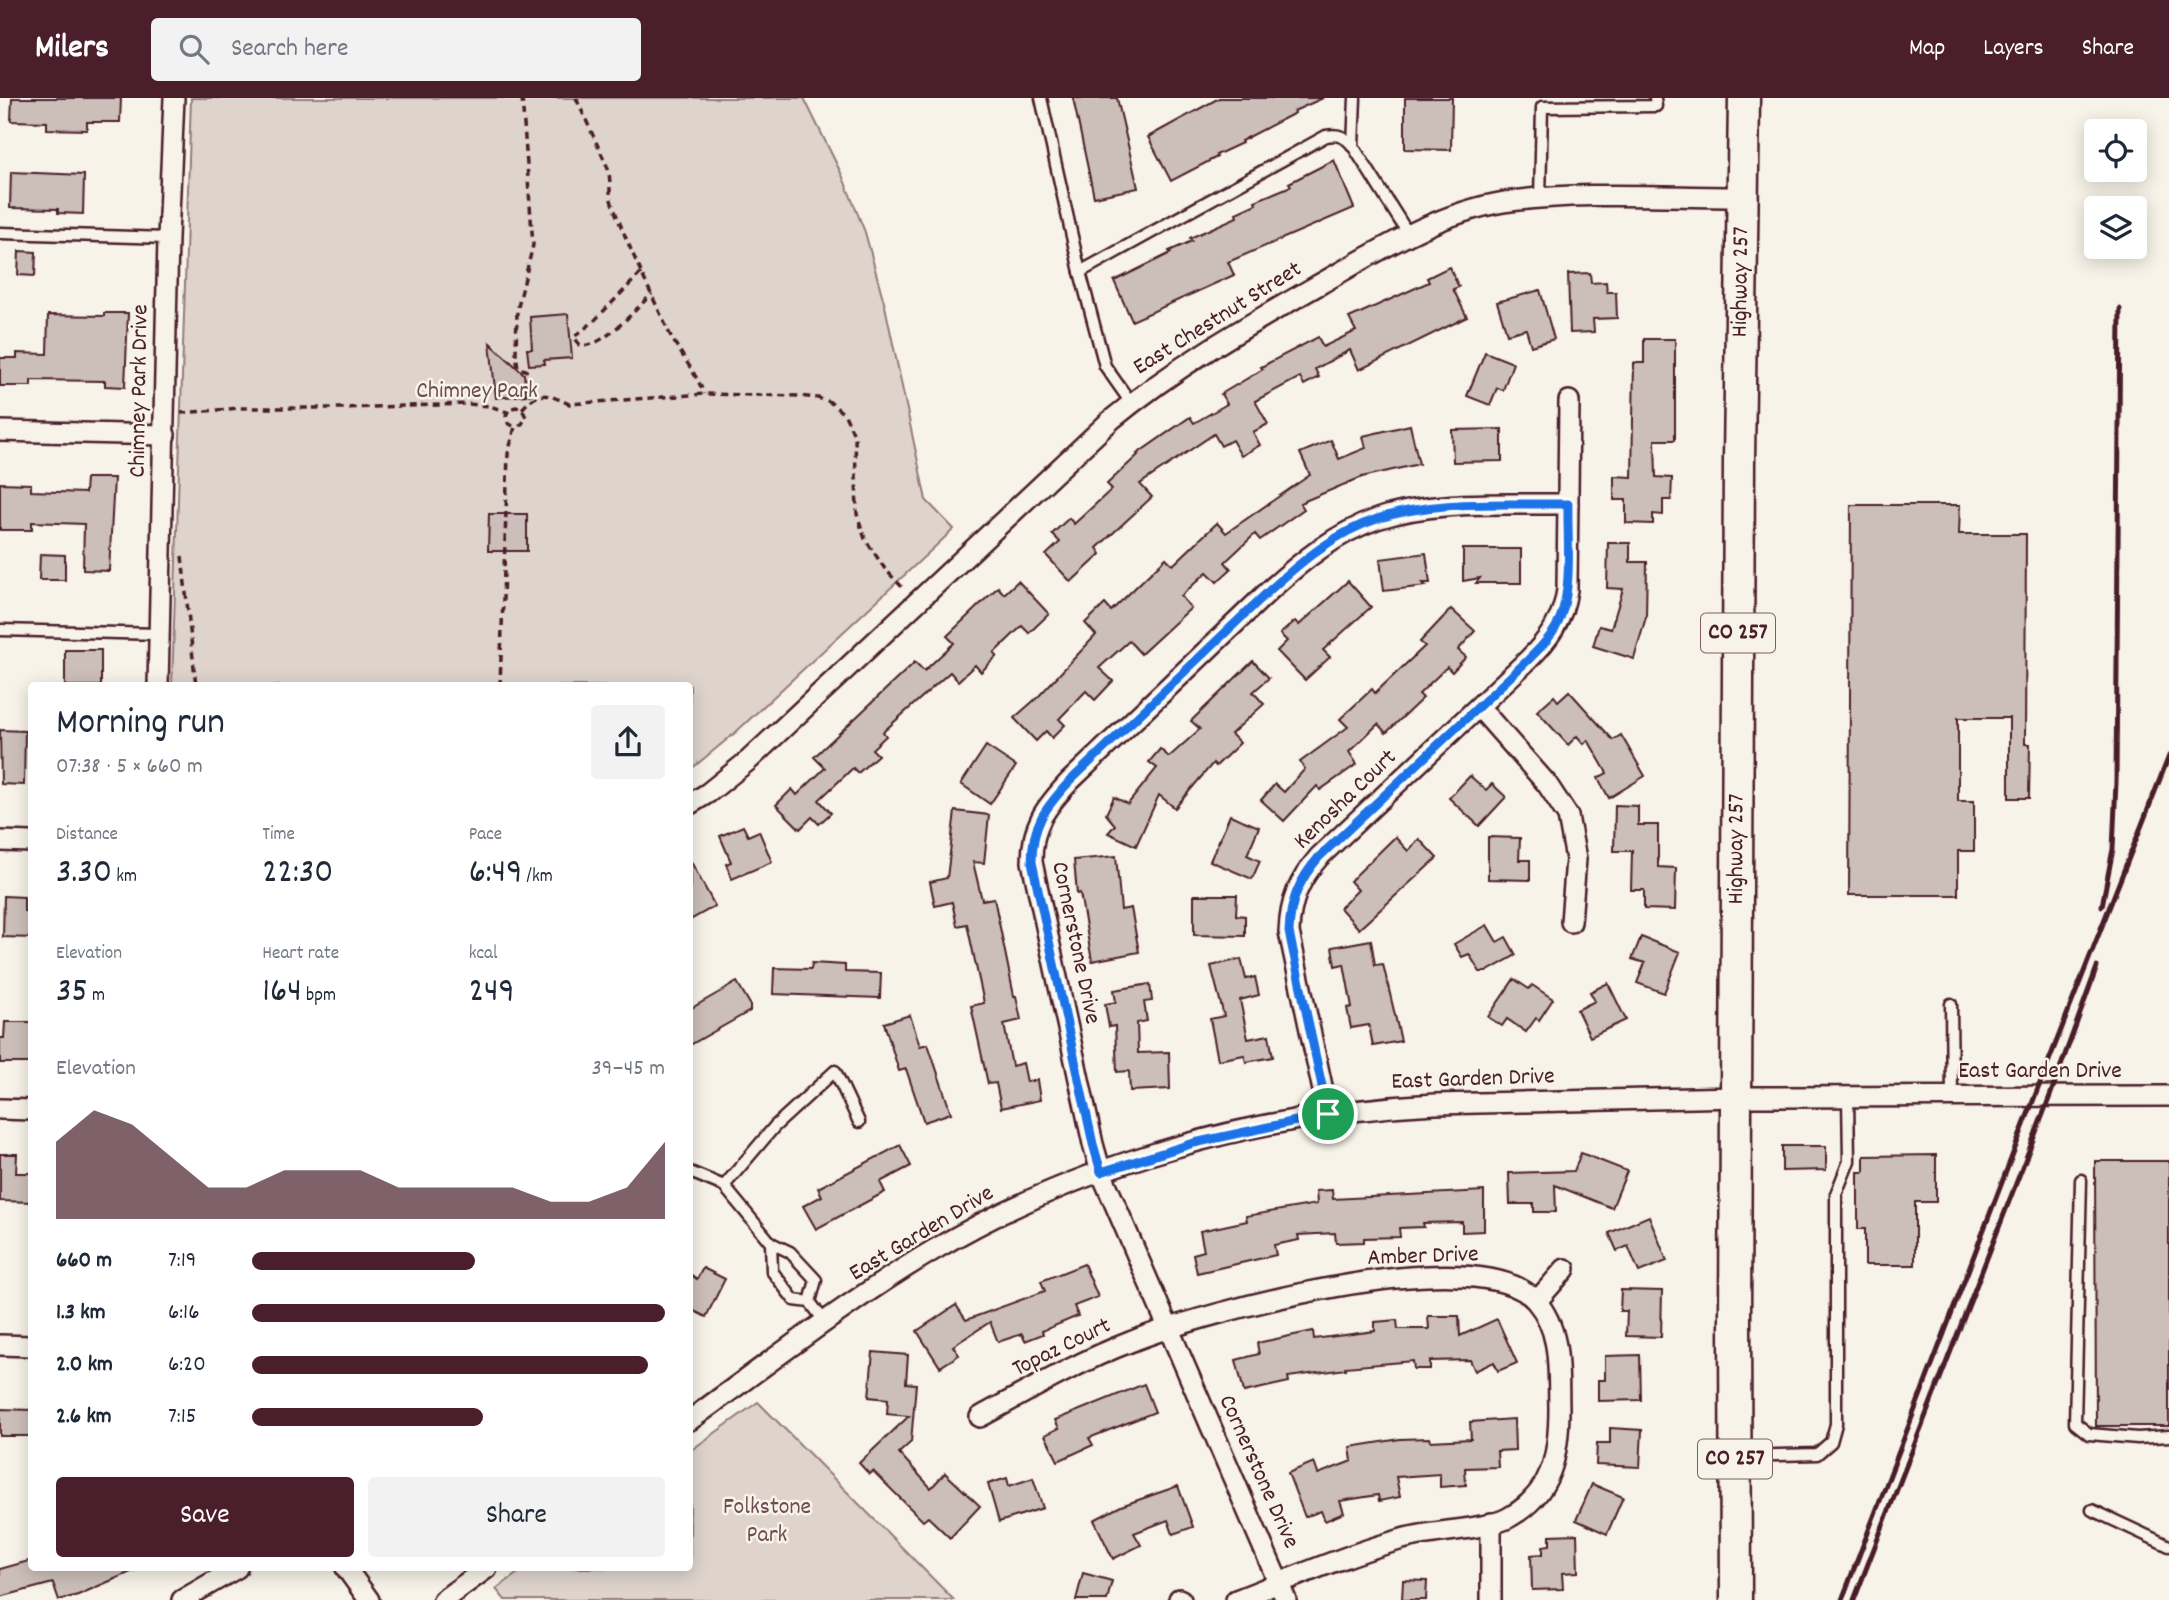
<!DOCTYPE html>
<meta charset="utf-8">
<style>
:root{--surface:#fff;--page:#f2f2f3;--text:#1f2937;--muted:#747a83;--accent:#4a1f2b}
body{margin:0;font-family:Dekko,sans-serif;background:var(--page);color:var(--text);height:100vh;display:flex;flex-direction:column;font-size:26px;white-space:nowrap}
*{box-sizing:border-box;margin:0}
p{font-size:23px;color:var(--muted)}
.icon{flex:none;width:38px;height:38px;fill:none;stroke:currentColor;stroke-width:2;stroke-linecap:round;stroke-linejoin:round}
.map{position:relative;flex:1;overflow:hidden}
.drawer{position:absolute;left:28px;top:584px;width:665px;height:889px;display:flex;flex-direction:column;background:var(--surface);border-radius:7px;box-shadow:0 4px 18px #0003}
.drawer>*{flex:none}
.buttons{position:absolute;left:2084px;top:21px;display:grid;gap:14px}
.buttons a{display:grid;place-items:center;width:63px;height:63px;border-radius:7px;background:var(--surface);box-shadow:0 4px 18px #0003;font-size:35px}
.pin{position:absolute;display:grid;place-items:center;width:60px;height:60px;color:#fff;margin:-30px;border:4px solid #fff;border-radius:50%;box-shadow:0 2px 7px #0007}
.round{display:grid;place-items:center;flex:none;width:74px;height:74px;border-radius:7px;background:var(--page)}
.summary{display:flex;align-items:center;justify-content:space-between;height:119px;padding:0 28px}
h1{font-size:38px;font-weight:600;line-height:52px}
.stats{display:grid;grid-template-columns:repeat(3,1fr);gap:10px;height:119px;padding:7px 28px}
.stats div{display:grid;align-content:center}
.stats b{font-size:35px;font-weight:600}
.stats small{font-size:19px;font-weight:400}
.stats p{font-size:19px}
.chart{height:196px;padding:14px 28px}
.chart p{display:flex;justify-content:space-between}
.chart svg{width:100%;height:126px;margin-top:7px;fill:var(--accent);opacity:.7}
.button{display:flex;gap:14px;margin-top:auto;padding:14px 28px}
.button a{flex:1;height:80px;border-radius:7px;background:var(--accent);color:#fff;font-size:28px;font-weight:600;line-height:80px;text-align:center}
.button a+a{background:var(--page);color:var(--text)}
ul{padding:0 28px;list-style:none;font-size:23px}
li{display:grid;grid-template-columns:112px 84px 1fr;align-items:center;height:52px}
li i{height:18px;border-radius:9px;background:var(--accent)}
header{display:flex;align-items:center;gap:42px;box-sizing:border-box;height:98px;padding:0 35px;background:var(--accent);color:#fff}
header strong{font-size:33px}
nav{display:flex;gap:38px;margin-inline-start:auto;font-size:24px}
.search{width:490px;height:63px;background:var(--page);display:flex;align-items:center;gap:18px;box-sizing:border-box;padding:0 24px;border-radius:7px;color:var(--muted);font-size:26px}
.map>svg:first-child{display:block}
.green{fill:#ded4cc;stroke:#947a7c;stroke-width:2}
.building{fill:#ccbfb9;stroke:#4a1f2b;stroke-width:2}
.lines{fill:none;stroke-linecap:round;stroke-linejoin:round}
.lane-casing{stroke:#4a1f2b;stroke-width:15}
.street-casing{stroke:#4a1f2b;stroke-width:24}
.primary-casing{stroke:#4a1f2b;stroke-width:35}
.path{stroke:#4a1f2b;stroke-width:3.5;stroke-dasharray:7 5;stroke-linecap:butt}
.lane{stroke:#f7f3e8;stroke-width:10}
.street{stroke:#f7f3e8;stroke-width:19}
.primary{stroke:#f7f3e8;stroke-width:30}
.rail{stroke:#4a1f2b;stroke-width:5}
.route-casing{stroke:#fff;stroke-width:14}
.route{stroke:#1a73e8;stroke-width:9}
.labels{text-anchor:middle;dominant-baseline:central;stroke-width:5;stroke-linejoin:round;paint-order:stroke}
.shield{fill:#f7f3e8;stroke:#7e5f64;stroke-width:2}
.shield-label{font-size:23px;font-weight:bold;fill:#4a1f2b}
.street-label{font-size:24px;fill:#4a1f2b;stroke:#f7f3e8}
.park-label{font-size:24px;fill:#6f4c53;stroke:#f7f3e8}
</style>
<header>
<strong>Milers</strong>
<div class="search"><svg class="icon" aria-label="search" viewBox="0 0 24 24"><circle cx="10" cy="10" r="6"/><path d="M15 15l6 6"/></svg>Search here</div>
<nav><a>Map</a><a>Layers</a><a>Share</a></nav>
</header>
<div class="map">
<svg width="2169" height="1502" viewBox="0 0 2169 1502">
<rect width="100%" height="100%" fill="#f7f3e8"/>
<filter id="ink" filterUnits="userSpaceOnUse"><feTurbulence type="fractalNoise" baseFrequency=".0143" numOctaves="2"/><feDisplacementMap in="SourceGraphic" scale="14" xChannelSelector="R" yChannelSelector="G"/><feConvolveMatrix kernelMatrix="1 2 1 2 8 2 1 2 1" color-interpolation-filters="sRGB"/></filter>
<g filter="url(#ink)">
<g class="green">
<path d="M191 0H804L842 77 865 134 885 208 926 402 954 431 736 634 690 672V588H172Z"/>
<path d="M758 1304 954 1502H505L496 1491 525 1470H690V1353Z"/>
</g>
<g class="building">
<path d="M12 0H121L120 24H87V32L47 31V24L11 23Z"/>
<path d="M1073 0H1117L1138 90 1094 99Z"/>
<path d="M1219 0H1323L1294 13 1295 15 1241 43 1242 45 1216 57 1217 59 1171 83 1148 39Z"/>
<path d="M1405 0H1452L1451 52 1405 51Z"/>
<path d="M1334 62 1354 110 1228 164 1234 177 1132 223 1114 183 1171 155 1169 153 1192 143 1190 140 1237 119 1236 115 1256 106 1255 103 1291 88 1289 85Z"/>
<path d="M11 74 84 77 83 116 58 115V111L10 110Z"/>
<path d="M19 153 36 154 35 178 18 177Z"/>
<path d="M1449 169 1459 189 1453 191 1467 219 1359 272 1350 252 1315 271 1319 279 1304 287 1300 279 1255 303 1268 326 1253 334 1260 347 1241 358 1232 342 1221 348 1214 336 1140 386 1152 399 1097 450 1101 456 1071 484 1046 457 1060 444 1052 436 1069 420 1074 426 1112 391 1107 386 1138 357 1137 356 1190 319 1194 325 1227 306 1221 296 1263 271 1261 269 1318 239 1323 249 1356 233 1349 220 1429 184 1427 180Z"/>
<path d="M1590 175 1591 185 1606 184 1607 194H1616L1617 220 1593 221 1594 234 1570 235 1568 176Z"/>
<path d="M1540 192 1554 241 1531 248 1526 231 1507 236 1497 204Z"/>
<path d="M104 215H128L125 289 105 288V283L31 282V288H0V260H17V255L47 256 48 217 104 218Z"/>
<path d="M568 216 572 260 544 262 545 266 529 267 527 251H532L530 219Z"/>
<path d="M1644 241H1675V342H1655L1656 379 1672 380 1671 402H1663V417L1653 416V426L1626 425V402H1614V378L1632 379 1634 265H1644Z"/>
<path d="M490 245 524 276 526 297 496 300Z"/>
<path d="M1485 254 1513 265 1503 292 1497 290 1490 307 1467 298Z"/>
<path d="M1410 327 1419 366 1362 379 1300 405 1304 411 1260 442 1255 436 1225 464 1231 471 1217 484 1207 474 1181 498 1191 510 1141 556 1129 543 1099 570 1113 583 1095 602 1086 593 1059 621 1065 627 1052 640 1046 633 1036 643 1014 620 1038 599 1096 537 1085 525 1105 506 1111 513 1166 460 1173 467 1217 425 1226 435 1310 377 1300 355 1331 342 1339 361 1366 350 1363 338Z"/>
<path d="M1502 331V363L1453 364 1452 332Z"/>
<path d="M86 380H114L109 473 83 472 84 426 32 424V432H0V385L31 386V393L85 395Z"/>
<path d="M1851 407H1960L1959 436H2026L2025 646H2030L2029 700H2009V620H1958V703H1974V753H1958V797H1849Z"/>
<path d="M489 416H527V453H488Z"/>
<path d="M1608 445H1630V464H1647L1646 519 1634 561 1593 548 1599 528 1611 531 1623 491 1607 490Z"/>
<path d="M1463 451H1521V485H1476L1480 480 1463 483Z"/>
<path d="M1426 455 1430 485H1423L1426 488 1384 493 1380 461Z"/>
<path d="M40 456 65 457V482H39Z"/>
<path d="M1018 483 1049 516 1029 535 1022 528 994 555 997 558 981 574 975 567 958 583 950 574 883 634 886 638 872 651 878 657 858 675 853 670 819 702 831 715 819 726 812 719 800 731 776 707 792 691 797 697 825 670 814 659 915 564 924 573 954 545 947 538 998 489 1004 496Z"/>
<path d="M1348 483 1371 509 1323 552 1330 559 1305 582 1277 553 1287 543 1280 536 1295 523 1299 527Z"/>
<path d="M1451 511 1475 533 1458 552 1466 559 1452 574 1447 569 1419 596 1423 600 1386 635 1378 626 1349 654 1357 666 1320 692 1317 688 1284 723 1261 702 1275 686 1284 694 1305 671 1300 664 1348 629 1340 621 1372 591 1375 595 1425 548 1420 544Z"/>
<rect x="65" y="552" width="36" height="36"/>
<path d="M1253 563 1269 580 1253 594 1264 606 1231 636 1240 645 1216 668 1213 665 1175 710 1159 697 1136 748 1108 735 1115 727 1106 716 1114 699 1128 706 1157 670 1149 664 1160 651 1169 659 1200 631 1191 623Z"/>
<path d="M1569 593 1613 642 1621 637 1645 678 1609 700 1598 680 1607 675 1588 642 1584 646 1577 638 1568 647 1537 613 1554 598 1558 603Z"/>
<path d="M0 632 25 633 24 687 1 686Z"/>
<path d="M986 648 1016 668 990 706 961 686Z"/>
<path d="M1470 678 1486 692 1492 686 1506 699 1479 728 1449 700Z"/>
<path d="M1615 707 1638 708V727H1658V769L1676 770 1675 812 1644 811V792H1631L1632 753H1614Z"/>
<path d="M955 713 989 717 984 765 973 764 982 802 994 800 1014 898H1016L1021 922 1004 926 1012 968 1023 965 1027 984 1037 982 1040 1002 1001 1010 996 985 988 986 971 908 984 905 967 826 957 828 952 804 935 808 930 784 947 780Z"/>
<path d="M1230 717 1259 729 1247 757 1260 763 1252 781 1210 763Z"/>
<path d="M743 728 748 738 759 733 772 764 732 781 726 766 731 764 720 738Z"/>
<path d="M1395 739 1408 753 1419 741 1437 760 1359 831 1340 810 1358 792 1350 783Z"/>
<path d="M1488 739 1520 740 1519 762H1530V782L1488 781Z"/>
<path d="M1116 758 1121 812 1131 810 1139 854 1092 863 1080 795 1077 796 1074 762Z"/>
<path d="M690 762 715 808 690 822Z"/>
<path d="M1194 797H1237L1236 817 1245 818V838L1194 837Z"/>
<path d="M4 798 24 799V813H32V840L3 839Z"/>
<path d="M1487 827 1497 844 1506 839 1516 857 1486 874H1480L1469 856 1462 859 1454 846Z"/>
<path d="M1641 839 1680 854 1664 895 1637 885 1645 865 1632 861Z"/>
<path d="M1371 842 1375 867 1383 866 1401 943 1373 948 1369 927 1351 930 1347 910 1352 909 1344 866 1335 868 1332 849Z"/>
<path d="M1241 861 1246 881 1255 879 1259 897 1240 902 1248 941 1269 937 1273 959 1246 964 1244 957 1218 962 1210 921 1224 918 1211 868Z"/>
<path d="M812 865 845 867V874L881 875 880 900 773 896 774 870 811 871Z"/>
<path d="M1514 881 1529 891 1532 887 1553 901 1539 922 1536 920 1526 934 1507 921 1502 928 1488 919Z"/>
<path d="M737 884 750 906V913L690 947V911Z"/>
<path d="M1608 885 1626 922 1590 939 1577 912 1595 903 1590 894Z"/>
<path d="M1150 886 1152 903 1144 904 1147 923 1137 925 1138 955 1169 954 1170 991 1130 993 1129 973 1117 974 1115 928 1109 929 1105 906 1116 904 1114 892Z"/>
<path d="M910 917 920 948 928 946 951 1015 924 1024 906 971 899 973 884 925Z"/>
<path d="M5 924H32V965H0V940H4Z"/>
<path d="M900 1047 911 1068 880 1084 885 1094 816 1131 803 1108 822 1098 818 1090Z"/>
<path d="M1782 1048H1826V1072L1782 1073Z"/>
<path d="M1581 1055 1627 1073 1612 1110 1555 1087 1556 1114H1534V1106H1510L1509 1075 1574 1073Z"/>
<path d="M0 1056H17L16 1075H32V1104L0 1103Z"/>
<path d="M1936 1057V1104H1915V1167H1865V1131H1858V1074H1864V1058Z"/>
<path d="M2095 1063H2169V1328H2096Z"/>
<path d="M1332 1092 1333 1101 1484 1093V1133L1462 1134V1124L1423 1125 1424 1129 1399 1130 1400 1139 1364 1140V1144L1336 1145 1335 1135 1298 1137 1299 1142 1274 1147 1276 1157 1197 1175 1193 1156 1204 1153 1200 1133 1247 1123 1246 1118 1317 1106 1316 1093Z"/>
<path d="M1649 1118 1667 1163 1639 1174 1628 1148 1617 1153 1609 1135Z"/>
<path d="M1084 1166 1098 1199 1074 1208 1078 1218 1042 1233 1043 1236 1025 1243 1022 1236 998 1244 990 1224 953 1248 959 1257 940 1269 917 1233 956 1207 966 1222 1045 1193 1041 1183Z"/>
<path d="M703 1170 725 1181 706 1219 690 1211V1176L697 1181Z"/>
<path d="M1621 1192 1662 1193 1661 1239 1626 1238 1627 1213H1620Z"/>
<path d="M1428 1218H1459L1460 1238 1497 1221 1517 1265 1498 1273 1494 1264 1475 1273 1470 1262 1430 1263V1271H1414L1413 1263 1345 1269 1346 1271 1288 1279 1289 1284 1244 1294 1236 1262 1259 1256 1257 1245 1313 1233 1314 1241 1375 1233V1224L1397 1222 1398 1231H1429Z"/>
<path d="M873 1254 908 1257 906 1285 916 1286 911 1344 899 1355 931 1390 945 1375 980 1408 950 1440 928 1419 923 1423 873 1373 869 1376 859 1365 909 1318 887 1316 888 1301 869 1299Z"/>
<path d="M1640 1257 1641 1302 1598 1303V1282H1605V1258Z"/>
<path d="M1144 1286 1155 1314 1089 1340 1093 1347 1058 1363 1045 1337 1059 1330 1055 1322Z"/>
<path d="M0 1311 32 1312V1338H0Z"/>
<path d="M1514 1321 1515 1352 1497 1353 1498 1369 1465 1370 1466 1387 1440 1389V1376L1396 1379 1400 1399 1379 1403 1378 1397 1340 1403 1344 1415 1325 1423 1321 1413 1305 1419 1288 1375 1314 1364 1318 1376 1352 1363 1350 1349 1400 1341 1429 1340 1430 1343 1471 1341 1470 1324Z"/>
<path d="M1610 1330 1642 1332 1640 1369 1596 1367 1597 1345H1610Z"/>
<path d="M1007 1380 1009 1388 1033 1380 1043 1410 999 1424 988 1386Z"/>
<path d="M1592 1386 1623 1399 1607 1436 1576 1422Z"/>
<path d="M1178 1388 1193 1429 1173 1436 1168 1422 1134 1435 1141 1447 1113 1461 1094 1422 1121 1408Z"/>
<path d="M1577 1436 1578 1474 1562 1475 1563 1491 1532 1492 1531 1457 1543 1456V1448L1550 1447V1437Z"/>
<path d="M32 1462V1470H140L78 1497 59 1502 53 1485 0 1499V1471Z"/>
<path d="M1083 1475 1112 1483 1107 1502H1076Z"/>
<path d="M1403 1482 1427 1483 1426 1502H1402Z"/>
</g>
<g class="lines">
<defs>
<g id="lane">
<path d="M1041 0 1080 174"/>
<path d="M1353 48 1355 0"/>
<path d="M1540 101 1542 9 1656 8 1655 0"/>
<path d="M0 135 168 140"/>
<path d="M1131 305 1105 268 1080 174 1326 38C1338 36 1345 38 1353 48L1409 137"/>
<path d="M0 532 159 536"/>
<path d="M1951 906 1952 999"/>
<path d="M690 1074 724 1088"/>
<path d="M2081 1082 2075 1325 2089 1336 2138 1340 2169 1338"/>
<path d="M771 1145 724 1088 775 1028 835 973 859 1024"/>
<path d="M810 1204 816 1182 790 1154 771 1145 772 1173 794 1202 810 1204 825 1224"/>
<path d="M1740 1358 1817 1356 1831 1344 1836 1326V1096L1849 1063 1848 999"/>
<path d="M2092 1412 2169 1448"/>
</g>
<g id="street">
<path d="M0 333 165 337"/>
<path d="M158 588 168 140 174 0"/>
<path d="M1479 609 1547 686 1568 718 1576 761 1571 824"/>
<path d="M690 706 708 695 749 662 1111 322C1178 267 1245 229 1320 186 1378 153 1437 115 1504 104 1580 93 1666 99 1744 99"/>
<path d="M0 743 32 744"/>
<path d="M0 1011 32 1012"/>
<path d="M1328 1016 1289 834C1290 803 1299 782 1319 759L1528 562C1549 541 1563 522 1567 492L1569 303"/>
<path d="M1537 1203 1565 1171"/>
<path d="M0 1247 32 1248"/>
<path d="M980 1319C1030 1292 1078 1264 1130 1244 1202 1215 1480 1138 1536 1203 1562 1233 1558 1273 1559 1310 1559 1355 1553 1396 1508 1420 1483 1433 1429 1432 1399 1442 1343 1458 1290 1481 1236 1502"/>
<path d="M690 1322C769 1265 848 1203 932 1153 1079 1065 1264 1014 1435 1006L1737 999 2169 998"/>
<path d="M346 1470 369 1502"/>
<path d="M1179 1501 1181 1502"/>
<path d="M182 1502 237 1470"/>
<path d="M443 1502 487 1470"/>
<path d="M1286 1502 1101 1074 1093 1046 1032 764C1032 726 1045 710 1070 683L1271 491C1302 463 1336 435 1377 421 1436 401 1506 407 1568 406"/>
<path d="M1491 1502V1425"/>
</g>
<g id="primary">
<path id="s1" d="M1736 1502 1735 1221 1739 362 1744 0"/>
</g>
</defs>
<use href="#lane" class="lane-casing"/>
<use href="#street" class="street-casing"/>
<use href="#primary" class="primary-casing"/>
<g class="path">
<path d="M522 0 533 147 517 213 516 255 518 270 526 272 531 302"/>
<path d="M576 0 607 68C612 81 608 93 612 105 628 148 648 189 667 230 677 253 695 272 704 296"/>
<path d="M641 175 593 224 574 239 580 247C602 252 636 210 652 196"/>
<path d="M522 311C540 291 547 296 569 306L704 296 798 298 818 300 830 304 845 317 855 339 857 416 865 441 885 471 903 490"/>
<path d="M181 315 240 310H343L468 306 490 308 507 314"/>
<path d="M182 458 196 588"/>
<path d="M500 588 508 356 515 329 522 326 526 319 522 311 516 309 509 311 506 318 508 325 515 329"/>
</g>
<use href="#lane" class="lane"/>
<use href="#street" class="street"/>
<use href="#primary" class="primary"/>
<g class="rail">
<path d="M2102 808 2113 751 2116 684 2120 211"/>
<path d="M1842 1502 2035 998 2169 658"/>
<path d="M1854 1502 2050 998 2097 869"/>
</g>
</g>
</g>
<g class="lines" filter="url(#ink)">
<defs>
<path id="route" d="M1568 406C1567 442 1574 497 1556 529 1549 542 1538 552 1528 562L1319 759C1299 782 1290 803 1289 834L1328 1016 1194 1045 1101 1074 1093 1046 1032 764C1032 726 1045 710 1070 683L1271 491C1302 463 1336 434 1377 421 1436 401 1506 407 1568 406Z"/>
</defs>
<use href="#route" class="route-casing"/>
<use href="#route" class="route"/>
</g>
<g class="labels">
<g class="shield">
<rect x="1701" y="515.5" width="74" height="39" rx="5"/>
<rect x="1698" y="1341.5" width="74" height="39" rx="5"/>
</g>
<g class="shield-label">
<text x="1738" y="535">CO 257</text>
<text x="1735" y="1361">CO 257</text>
</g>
<g class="street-label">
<text stroke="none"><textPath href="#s1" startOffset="1318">Highway 257</textPath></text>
<text transform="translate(1218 221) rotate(-32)">East Chestnut Street</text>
<text transform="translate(140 293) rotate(-89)">Chimney Park Drive</text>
<text transform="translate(1346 702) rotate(-44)">Kenosha Court</text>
<text stroke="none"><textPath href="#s1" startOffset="751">Highway 257</textPath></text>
<text transform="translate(1075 845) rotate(78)">Cornerstone Drive</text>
<text x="2040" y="974">East Garden Drive</text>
<text transform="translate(1473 982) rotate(-2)">East Garden Drive</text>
<text transform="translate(922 1136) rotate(-31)">East Garden Drive</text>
<text transform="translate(1423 1159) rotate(-2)">Amber Drive</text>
<text transform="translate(1062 1250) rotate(-26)">Topaz Court</text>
<text transform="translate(1258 1374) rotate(66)">Cornerstone Drive</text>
</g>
<g class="park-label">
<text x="477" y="294">Chimney Park</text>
<text x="767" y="1410">Folkstone<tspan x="767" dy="28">Park</tspan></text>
</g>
</g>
</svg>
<div class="buttons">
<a><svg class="icon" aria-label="locate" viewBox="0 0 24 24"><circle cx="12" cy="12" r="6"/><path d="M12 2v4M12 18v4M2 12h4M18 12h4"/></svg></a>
<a><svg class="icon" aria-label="layers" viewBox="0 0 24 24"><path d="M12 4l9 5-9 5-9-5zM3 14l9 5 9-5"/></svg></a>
</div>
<div class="pin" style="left:1328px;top:1016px;background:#1e9e55"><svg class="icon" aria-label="arrive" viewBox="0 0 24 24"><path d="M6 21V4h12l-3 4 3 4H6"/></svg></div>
<section class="drawer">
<div class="summary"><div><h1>Morning run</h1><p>07:38 · 5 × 660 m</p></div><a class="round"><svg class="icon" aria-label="share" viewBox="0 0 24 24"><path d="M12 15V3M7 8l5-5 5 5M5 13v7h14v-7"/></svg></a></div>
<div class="stats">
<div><p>Distance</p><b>3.30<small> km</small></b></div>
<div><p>Time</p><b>22:30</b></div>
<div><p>Pace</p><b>6:49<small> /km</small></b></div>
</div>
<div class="stats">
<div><p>Elevation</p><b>35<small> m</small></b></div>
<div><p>Heart rate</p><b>164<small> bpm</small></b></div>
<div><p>kcal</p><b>249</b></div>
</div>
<div class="chart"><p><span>Elevation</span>39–45 m</p>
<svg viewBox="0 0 160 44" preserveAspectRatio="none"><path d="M0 44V17L10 6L20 11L30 22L40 33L50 33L60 27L70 27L80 27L90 33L100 33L110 33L120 33L130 38L140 38L150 33L160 17V44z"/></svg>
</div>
<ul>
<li><b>660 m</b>7:19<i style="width:54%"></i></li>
<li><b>1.3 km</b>6:16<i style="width:100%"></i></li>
<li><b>2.0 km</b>6:20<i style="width:96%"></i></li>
<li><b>2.6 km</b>7:15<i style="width:56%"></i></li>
</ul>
<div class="button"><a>Save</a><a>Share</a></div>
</section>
</div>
